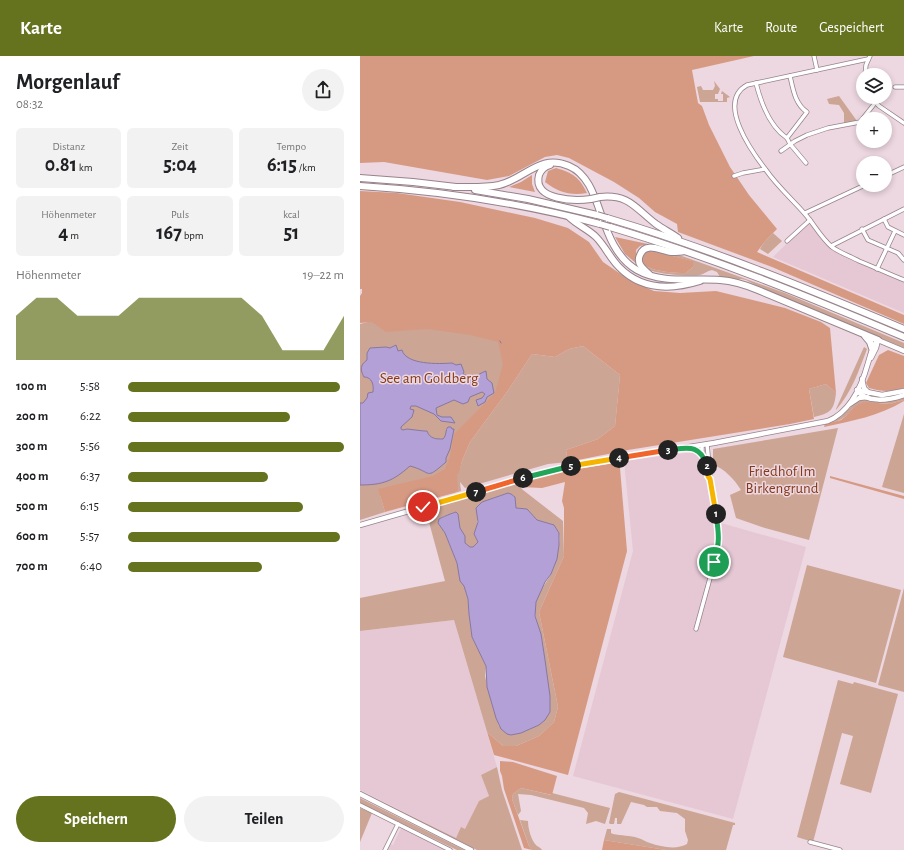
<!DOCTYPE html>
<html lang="de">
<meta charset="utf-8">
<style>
:root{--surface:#fff;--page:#f2f2f2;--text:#202124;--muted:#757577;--accent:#65731f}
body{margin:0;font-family:"Alegreya Sans",sans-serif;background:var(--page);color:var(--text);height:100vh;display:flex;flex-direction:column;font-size:15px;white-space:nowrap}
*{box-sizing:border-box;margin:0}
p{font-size:13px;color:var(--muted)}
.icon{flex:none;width:22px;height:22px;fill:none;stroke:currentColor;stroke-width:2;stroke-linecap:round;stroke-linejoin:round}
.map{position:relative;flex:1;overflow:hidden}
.details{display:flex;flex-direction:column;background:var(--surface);width:360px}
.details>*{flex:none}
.controls{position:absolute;left:496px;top:12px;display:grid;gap:8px}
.controls a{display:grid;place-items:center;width:36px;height:36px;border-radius:50%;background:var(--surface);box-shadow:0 2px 6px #0003;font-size:20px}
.pin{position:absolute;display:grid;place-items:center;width:34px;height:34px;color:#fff;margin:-17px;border:2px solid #fff;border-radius:50%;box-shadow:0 1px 4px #0007}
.km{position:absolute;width:20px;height:20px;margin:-10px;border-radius:50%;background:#222;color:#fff;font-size:11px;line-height:20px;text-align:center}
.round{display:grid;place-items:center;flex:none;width:42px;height:42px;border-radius:21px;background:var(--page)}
.head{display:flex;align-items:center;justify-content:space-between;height:68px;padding:0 16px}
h1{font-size:22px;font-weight:700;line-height:30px}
.stats{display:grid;grid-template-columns:repeat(3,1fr);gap:6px;height:68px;padding:4px 16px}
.stats div{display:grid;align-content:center;border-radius:6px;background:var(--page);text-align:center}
.stats b{font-size:20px;font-weight:700}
.stats small{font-size:11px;font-weight:400}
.stats p{font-size:11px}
.chart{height:112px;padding:8px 16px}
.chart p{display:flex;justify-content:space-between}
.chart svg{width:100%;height:72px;margin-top:4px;fill:var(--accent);opacity:.7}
.action{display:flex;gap:8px;margin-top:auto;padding:8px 16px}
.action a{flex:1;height:46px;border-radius:24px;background:var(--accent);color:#fff;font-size:16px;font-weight:700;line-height:46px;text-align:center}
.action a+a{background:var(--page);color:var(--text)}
ul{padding:0 16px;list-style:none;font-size:13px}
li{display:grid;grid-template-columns:64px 48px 1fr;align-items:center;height:30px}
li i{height:10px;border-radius:5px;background:var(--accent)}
header{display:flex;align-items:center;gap:24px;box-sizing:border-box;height:56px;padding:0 20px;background:var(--accent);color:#fff}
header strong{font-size:19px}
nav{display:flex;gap:22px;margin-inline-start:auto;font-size:14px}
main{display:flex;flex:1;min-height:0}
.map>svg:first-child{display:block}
.built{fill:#e6c8d5}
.green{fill:#cca595;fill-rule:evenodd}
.forest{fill:#d69a83}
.water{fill:#b2a0d7;stroke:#8778a0}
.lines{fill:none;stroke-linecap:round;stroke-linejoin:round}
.stream{stroke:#8778a0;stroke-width:1}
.street-casing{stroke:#97838c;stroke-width:5}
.secondary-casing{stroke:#97838c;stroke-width:6}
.highway-casing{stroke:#97838c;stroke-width:8}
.street{stroke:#fff;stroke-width:3.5}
.secondary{stroke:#fff;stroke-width:4.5}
.highway{stroke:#fff;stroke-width:6}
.highway-bridge-casing{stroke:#97838c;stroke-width:8;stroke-linecap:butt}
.highway-bridge{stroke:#fff;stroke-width:6}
.split-1-casing{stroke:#fff;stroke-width:8}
.split-2-casing{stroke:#fff;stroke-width:8}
.split-3-casing{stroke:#fff;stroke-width:8}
.split-4-casing{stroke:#fff;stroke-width:8}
.split-5-casing{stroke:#fff;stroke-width:8}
.split-6-casing{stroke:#fff;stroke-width:8}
.split-7-casing{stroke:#fff;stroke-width:8}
.split-8-casing{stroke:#fff;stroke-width:8}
.split-1{stroke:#22a559;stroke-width:5}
.split-2{stroke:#f5b400;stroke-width:5}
.split-3{stroke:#22a559;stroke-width:5}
.split-4{stroke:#f0652b;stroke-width:5}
.split-5{stroke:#f5b400;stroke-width:5}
.split-6{stroke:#22a559;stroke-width:5}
.split-7{stroke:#f0652b;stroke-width:5}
.split-8{stroke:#f5b400;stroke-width:5}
.labels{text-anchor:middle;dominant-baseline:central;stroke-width:3;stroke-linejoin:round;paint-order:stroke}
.park-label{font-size:15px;fill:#833a1b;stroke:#edd7e0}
</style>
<header>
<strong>Karte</strong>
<nav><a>Karte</a><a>Route</a><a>Gespeichert</a></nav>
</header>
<main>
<section class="details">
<div class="head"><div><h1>Morgenlauf</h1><p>08:32</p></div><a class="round"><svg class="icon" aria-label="share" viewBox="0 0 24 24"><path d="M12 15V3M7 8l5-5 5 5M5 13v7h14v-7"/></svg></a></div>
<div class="stats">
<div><p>Distanz</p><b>0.81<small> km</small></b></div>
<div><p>Zeit</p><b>5:04</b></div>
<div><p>Tempo</p><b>6:15<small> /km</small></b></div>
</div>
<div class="stats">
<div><p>Höhenmeter</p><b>4<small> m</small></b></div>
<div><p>Puls</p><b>167<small> bpm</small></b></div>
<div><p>kcal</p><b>51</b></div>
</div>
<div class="chart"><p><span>Höhenmeter</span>19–22 m</p>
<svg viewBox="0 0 160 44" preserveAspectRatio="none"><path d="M0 44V17L10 6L20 6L30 17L40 17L50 17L60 6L70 6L80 6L90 6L100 6L110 6L120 17L130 38L140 38L150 38L160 17V44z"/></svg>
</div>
<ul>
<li><b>100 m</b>5:58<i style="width:98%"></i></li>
<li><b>200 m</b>6:22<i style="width:75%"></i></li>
<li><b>300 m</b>5:56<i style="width:100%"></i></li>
<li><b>400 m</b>6:37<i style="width:65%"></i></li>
<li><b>500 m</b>6:15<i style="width:81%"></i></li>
<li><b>600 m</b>5:57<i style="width:98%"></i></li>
<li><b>700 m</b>6:40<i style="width:62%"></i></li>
</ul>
<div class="action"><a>Speichern</a><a>Teilen</a></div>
</section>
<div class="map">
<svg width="544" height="794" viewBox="0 0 544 794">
<rect width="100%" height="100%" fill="#edd7e0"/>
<g class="built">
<path d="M450 165 478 197 544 226V257L413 201Z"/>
<path d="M333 396 338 398 342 402 344 408 354 465 446 491 373 763 213 720 273 495 264 405Z"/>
<path d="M94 564 137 711 121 719 129 740 119 746 105 774 101 772 96 782 0 734V575Z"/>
<path d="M41 772 87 794H27L30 788 33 789Z"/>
</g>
<g class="green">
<path d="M354 25 360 33 358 38H355V43H358V45H363V38H361L362 35 370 41 367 42V46H340L337 31 341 30 343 34H353L355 30Z"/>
<path d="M479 40 497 65 484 67V57L479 49 469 48 467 43Z"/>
<path d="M413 177 422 185 408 198 400 193 405 185Z"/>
<path d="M288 193 322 200 425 237 544 287V292L401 232 386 224 381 223 377 224 360 221 357 216 352 214C347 215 344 218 340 219 331 221 290 218 284 211 282 209 282 207 281 205L284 196ZM292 195 332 205 333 211 326 217C312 217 298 216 285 210Z"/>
<path d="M67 251 160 252 155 313 106 382 99 416 102 405 110 386 147 336 172 298 195 301 209 293 223 290 260 319 255 370 238 383 206 394 208 406 188 408 105 432 100 426 101 435 94 437 20 439 25 456 0 464V268Z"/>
<path d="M504 291 507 293C499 314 492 336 476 354V353Z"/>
<path d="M466 328 476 337C474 354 471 357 454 361L449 333Z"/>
<path d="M544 341V344L530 348 521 347 493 352C484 364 479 365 465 368L481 361 497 345 501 343Z"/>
<path d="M544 358V437L522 431Z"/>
<path d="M478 372 449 484 405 472 376 462 370 439 381 434C375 424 364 412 353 409V393Z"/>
<path d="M157 427 163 434 203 465 204 500 179 556 198 651 194 666 179 680 156 690H143L127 676 94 564 0 575V542L85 525 66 455 106 441ZM145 438 153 439C156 443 154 447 156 452L167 453 177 464 194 469C195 471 198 474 199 477 201 487 196 509 191 518 186 528 177 537 175 548 173 560 179 568 181 580 185 605 189 630 190 656L179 669 161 677 151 679 139 670 131 645 125 620 126 610 112 581 109 558 108 543 97 507 85 477 78 467 79 463C84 459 89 460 94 456L98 458 100 472 105 480V487L109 491H113L118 486 114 478 117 470V463L122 446Z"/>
<path d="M447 509 541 534 516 627 423 601Z"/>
<path d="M544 532V636L518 629Z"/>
<path d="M478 624 493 628 494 626 538 638 511 737 480 728 493 680 482 677 453 786 437 781Z"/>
<path d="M137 711 142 734 162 794H117L0 735 96 782 101 771 105 773 119 745 129 740 121 719Z"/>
<path d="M161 732 191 739 192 737 250 752 245 768 236 765 226 768 228 757 224 752 171 739 158 738 161 755 158 759 152 743 153 738Z"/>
<path d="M259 736 375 767V769H373L366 794H306L244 784 247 773H251V777L253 778C261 780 270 779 278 782 282 783 286 786 290 787 301 791 317 794 327 788L328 784 325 775V763L317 757 300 755 297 751H287L284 749 271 746 261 768H257V762H255L254 768H250L249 767 255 738Z"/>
<path d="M0 742 104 794H97L0 747Z"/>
<path d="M0 752 12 757 0 786Z"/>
<path d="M160 764 168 765C168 772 171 785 177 790 179 791 181 792 182 794H172L169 790Z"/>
</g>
<g class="forest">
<path d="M0 0H394L332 14 338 47 342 50 349 69 370 111 389 139 417 173 406 184 397 196 544 259V268L412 211 318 176 317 168 295 156 279 142 254 126 209 102 197 99 185 101 149 120 127 124 24 106 0 107Z"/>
<path d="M196 112C213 117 219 121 227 137 210 140 198 136 185 126L188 115Z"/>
<path d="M172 119V128L175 136 149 131 161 126Z"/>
<path d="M0 135 37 137 100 146 175 162 208 172 229 186 243 206 271 225 294 235 320 237 356 235 425 252 461 266 470 272 476 337 466 328 449 333 454 363 430 368 268 394 208 406 206 394 238 383 255 370 260 319 223 290 209 293 195 301 172 298 147 336 110 386 102 405 99 417 97 418 98 434 94 437 25 456 18 433 73 420 85 413 90 400 94 378 135 337 143 308 138 286 110 279 67 273 26 276 12 266 0 267V240L2 237V233H0Z"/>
<path d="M255 181 288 188 280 190 276 194 277 208 265 198Z"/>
<path d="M292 195 333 205V211L326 217C312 217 298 216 285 210 282 201 282 197 292 195Z"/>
<path d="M528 294 544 300V332C532 336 522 336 509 332L506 327 519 299Z"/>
<path d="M544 344V345C519 360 492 365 464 371L465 368 481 364 486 360 493 352 499 348 505 346 530 348Z"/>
<path d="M255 407 260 412 267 495 208 719 134 699 127 676 143 690H156L179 680 194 666 198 651 179 556 204 500V452L202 445 205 426 182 432 161 431 157 427 199 416Z"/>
<path d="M470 420 544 440V443L470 422Z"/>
<path d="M140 705 153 706 197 720 192 739 161 732 153 738 152 743 169 790 172 794 164 792 144 733 142 720 140 715Z"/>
<path d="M244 784 306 794H242Z"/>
</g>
<g class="water">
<path d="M36 289 38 295 42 294C46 309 79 308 92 307L96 309 101 308 104 316 103 318C115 324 115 319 126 315L127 323 132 327 134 337 127 341 125 346 118 350 116 344 122 342 125 338 122 336 110 341 108 346 103 348 94 344 76 352 77 359 82 361H91L95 367 81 365 74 358 56 350H51L50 353 54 354 52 361 41 371V373L43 374 47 373 64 375H67C70 383 76 383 83 383 87 379 85 374 88 371H91L92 373H94L90 393 86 402V406C64 425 73 416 50 410 33 425 23 429 0 429V347H3L7 342 8 337 13 336C14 329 12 321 4 321 0 314 0 309 7 304V297L10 292 26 291 30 292Z"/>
<path d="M148 437 151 438 155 441 156 452 167 453 177 464 194 469 199 477V489L197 503 191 518 185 526 176 546 175 560 181 578 185 604 190 640V656L185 664 179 669 161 677 151 679 147 678 141 673 136 662 127 631 126 610 112 581 109 558 108 543 104 530 100 525 97 507 85 477 78 467 79 463C80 462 95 456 96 456L98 458 100 472 105 480V487L110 491H113L118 486 114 478 118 466 116 452 122 446Z"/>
</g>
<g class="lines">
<path class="stream" d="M140 285 141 287"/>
<defs>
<g id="street">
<path d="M454 0 457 14"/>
<path d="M508 3 387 29C356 46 392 96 406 114 417 130 432 143 445 158 454 168 461 182 472 191 480 197 490 200 499 205 514 211 529 218 544 224"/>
<path d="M505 19 506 9 510 0"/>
<path d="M396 27C401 47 409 70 427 82"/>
<path d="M535 31H544"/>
<path d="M511 41 519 50 544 67"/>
<path d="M427 82 447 56C435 48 433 33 430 20"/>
<path d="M427 82 430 88 446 107"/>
<path d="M421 95 435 85 447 79 468 72 500 66 515 47"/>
<path d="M374 120 383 117 405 113"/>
<path d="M525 120 544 111"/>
<path d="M445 157 505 129"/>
<path d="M524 163 528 171 544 179"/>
<path d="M502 173 508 184 538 197 544 204"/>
<path d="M427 185 450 164"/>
<path d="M471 190 544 153"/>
<path d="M517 213 535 175"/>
<path d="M342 389V398L349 421"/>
<path d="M329 392 342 398"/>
<path d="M336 573 358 493 359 480 352 439 347 388"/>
<path d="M0 749 90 794"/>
<path d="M450 786 480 794"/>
<path d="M25 794 38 768"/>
</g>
<g id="secondary">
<path d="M518 284 544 295"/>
<path d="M511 302 516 292 518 284"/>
<path d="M502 323 504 332 509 337"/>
<path d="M497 334C506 348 530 344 544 339"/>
<path d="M497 334 522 339 544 335"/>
<path d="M490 348 499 342 507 341"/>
<path d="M0 469 203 411 354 387 468 365C490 356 502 329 508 307 511 298 511 291 518 284"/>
<path d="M0 738 111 794"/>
</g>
<g id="highway">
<path d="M190 109C185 110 181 114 179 119 172 145 216 145 231 143"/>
<path d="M0 122 53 126 96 131"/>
<path d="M0 130C82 135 161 147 240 168"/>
<path d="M94 131C109 131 124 132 139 129 165 123 180 97 209 110 245 125 236 190 277 214 302 228 333 222 360 224 374 225 386 229 398 234L518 284"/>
<path d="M115 134 168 143 237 159"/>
<path d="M240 141C269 138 275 152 296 168 303 173 311 177 318 182"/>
<path d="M209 161C217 169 228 173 236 181 245 190 250 202 259 211 281 234 311 234 340 225"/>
<path d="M247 162C349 192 446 232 544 273"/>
<path d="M250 171C351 201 447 240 544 281"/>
<path d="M289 218C283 213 276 207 280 199 285 185 301 195 311 196 315 196 320 196 324 195"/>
<path d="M505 280 510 286 512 292"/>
</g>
</defs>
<use href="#street" class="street-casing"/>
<use href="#secondary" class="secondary-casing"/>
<use href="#highway" class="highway-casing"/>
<use href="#street" class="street"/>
<use href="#secondary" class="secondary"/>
<use href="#highway" class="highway"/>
<defs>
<g id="highway-bridge">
<path d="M231 143 240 141"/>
<path d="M237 159 247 162"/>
<path d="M240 168 250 171"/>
</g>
</defs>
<use href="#highway-bridge" class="highway-bridge-casing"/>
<use href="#highway-bridge" class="highway-bridge"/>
</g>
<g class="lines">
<defs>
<path id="split-1" d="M354 506C360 486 359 479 356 458"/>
<path id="split-2" d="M347 410 348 420 350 423 356 458"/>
<path id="split-3" d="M308 394C327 392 340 387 347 410"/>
<path id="split-4" d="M259 402 308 394"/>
<path id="split-5" d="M211 410 259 402"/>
<path id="split-6" d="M163 422 211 410"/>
<path id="split-7" d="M116 436 163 422"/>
<path id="split-8" d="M63 451 116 436"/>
</defs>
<use href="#split-1" class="split-1-casing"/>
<use href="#split-2" class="split-2-casing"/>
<use href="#split-3" class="split-3-casing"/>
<use href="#split-4" class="split-4-casing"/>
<use href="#split-5" class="split-5-casing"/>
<use href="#split-6" class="split-6-casing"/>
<use href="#split-7" class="split-7-casing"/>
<use href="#split-8" class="split-8-casing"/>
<use href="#split-1" class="split-1"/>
<use href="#split-2" class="split-2"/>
<use href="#split-3" class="split-3"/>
<use href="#split-4" class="split-4"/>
<use href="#split-5" class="split-5"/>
<use href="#split-6" class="split-6"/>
<use href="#split-7" class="split-7"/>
<use href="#split-8" class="split-8"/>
</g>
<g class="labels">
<g class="park-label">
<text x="69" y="322">See am Goldberg</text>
<text x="422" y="415">Friedhof Im<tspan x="422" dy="17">Birkengrund</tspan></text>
</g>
</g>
</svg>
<div class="controls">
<a><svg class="icon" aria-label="layers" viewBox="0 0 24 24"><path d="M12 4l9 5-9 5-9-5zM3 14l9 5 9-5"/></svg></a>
<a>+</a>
<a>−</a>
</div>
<div class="pin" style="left:354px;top:506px;background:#1e9e55"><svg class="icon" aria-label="arrive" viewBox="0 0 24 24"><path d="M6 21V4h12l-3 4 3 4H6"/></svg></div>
<div class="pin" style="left:63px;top:451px;background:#d93025"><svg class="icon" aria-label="check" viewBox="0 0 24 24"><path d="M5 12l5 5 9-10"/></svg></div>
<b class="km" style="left:356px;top:458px">1</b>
<b class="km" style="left:347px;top:410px">2</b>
<b class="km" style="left:308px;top:394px">3</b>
<b class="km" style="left:259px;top:402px">4</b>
<b class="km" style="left:211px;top:410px">5</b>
<b class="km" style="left:163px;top:422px">6</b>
<b class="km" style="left:116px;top:436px">7</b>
</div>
</main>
